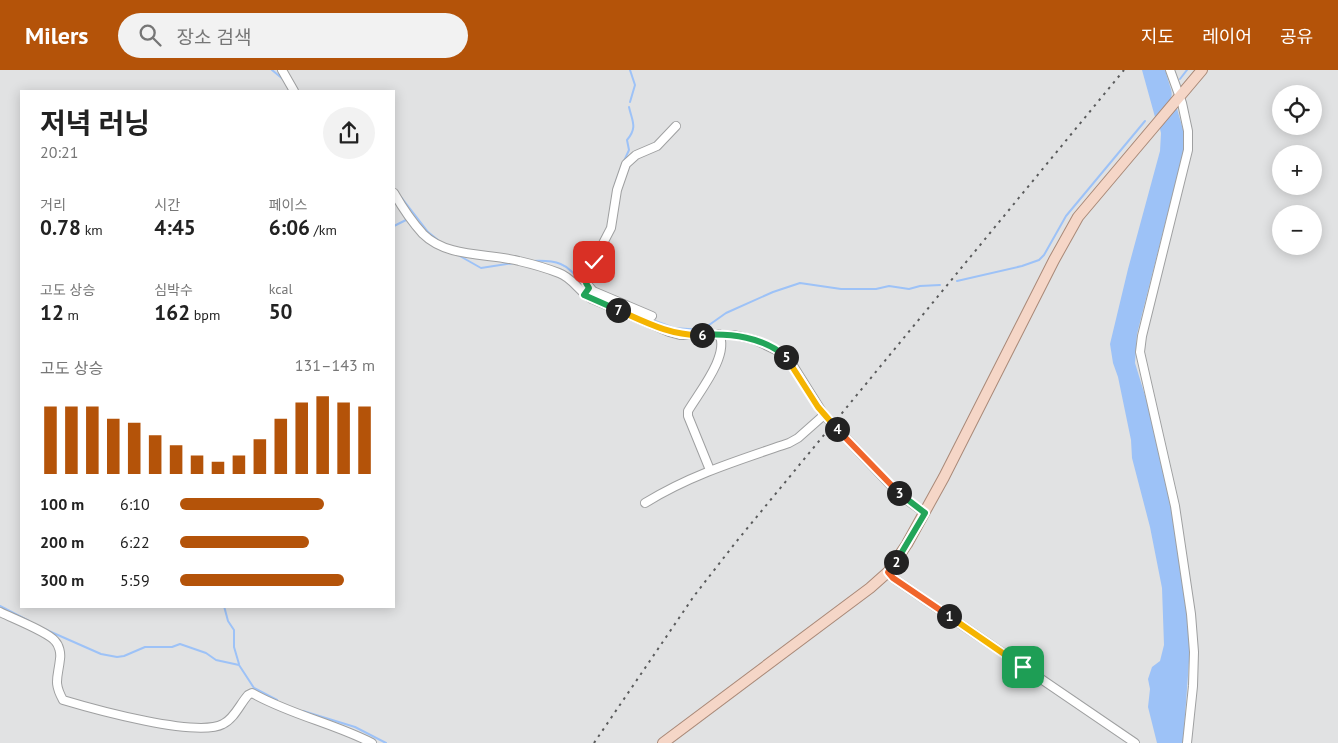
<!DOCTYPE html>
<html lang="ko">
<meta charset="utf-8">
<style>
:root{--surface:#fff;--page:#f2f2f2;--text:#222;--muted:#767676;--accent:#b45309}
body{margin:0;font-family:"PT Sans","Noto Sans KR",sans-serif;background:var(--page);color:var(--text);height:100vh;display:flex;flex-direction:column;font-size:19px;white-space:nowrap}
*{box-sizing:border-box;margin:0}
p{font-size:16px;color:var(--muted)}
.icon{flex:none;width:28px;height:28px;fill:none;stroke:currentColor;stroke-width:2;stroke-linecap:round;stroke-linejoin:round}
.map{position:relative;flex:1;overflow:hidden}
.side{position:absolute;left:20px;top:20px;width:375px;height:518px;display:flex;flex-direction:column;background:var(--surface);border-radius:0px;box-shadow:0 2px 12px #0003}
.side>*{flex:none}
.buttons{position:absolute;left:1272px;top:15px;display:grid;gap:10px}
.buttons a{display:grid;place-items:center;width:50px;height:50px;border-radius:50%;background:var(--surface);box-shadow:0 2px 12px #0003;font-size:25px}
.pin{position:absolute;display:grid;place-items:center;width:42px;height:42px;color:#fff;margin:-21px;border-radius:10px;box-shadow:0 2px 8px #0006}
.km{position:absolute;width:25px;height:25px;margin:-12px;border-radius:50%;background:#222;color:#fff;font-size:14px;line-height:25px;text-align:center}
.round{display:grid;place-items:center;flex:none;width:52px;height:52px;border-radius:26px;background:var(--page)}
.headline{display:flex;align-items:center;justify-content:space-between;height:85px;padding:0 20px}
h1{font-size:28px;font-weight:700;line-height:38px}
.figures{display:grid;grid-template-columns:repeat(3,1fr);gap:8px;height:85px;padding:5px 20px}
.figures div{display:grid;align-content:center}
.figures b{font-size:21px;font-weight:700}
.figures small{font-size:14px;font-weight:400}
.figures p{font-size:14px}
.chart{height:140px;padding:10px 20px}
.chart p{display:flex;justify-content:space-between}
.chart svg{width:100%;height:90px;margin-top:5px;stroke:var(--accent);stroke-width:6}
ul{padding:0 20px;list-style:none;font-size:16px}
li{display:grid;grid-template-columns:80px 60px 1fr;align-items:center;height:38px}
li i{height:12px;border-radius:6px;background:var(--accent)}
header{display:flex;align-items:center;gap:30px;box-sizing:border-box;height:70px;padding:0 25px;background:var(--accent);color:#fff}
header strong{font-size:24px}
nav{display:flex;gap:28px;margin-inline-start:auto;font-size:18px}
.search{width:350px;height:45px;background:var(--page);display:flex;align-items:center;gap:12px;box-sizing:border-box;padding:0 18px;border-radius:28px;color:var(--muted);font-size:19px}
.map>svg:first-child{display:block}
.water{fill:#9dc2f7}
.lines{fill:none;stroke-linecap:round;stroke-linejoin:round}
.stream{stroke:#9dc2f7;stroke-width:2}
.minor-casing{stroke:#9fa0a1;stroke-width:10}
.major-casing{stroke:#a98978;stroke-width:12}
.minor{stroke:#fff;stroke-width:8}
.major{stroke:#f5d6c7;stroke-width:10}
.rail{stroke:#5a5b5c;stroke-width:2;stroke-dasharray:2.5 5;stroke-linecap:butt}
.split-1-casing{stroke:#fff;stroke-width:10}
.split-2-casing{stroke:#fff;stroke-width:10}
.split-3-casing{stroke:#fff;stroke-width:10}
.split-4-casing{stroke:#fff;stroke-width:10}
.split-5-casing{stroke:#fff;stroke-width:10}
.split-6-casing{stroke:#fff;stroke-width:10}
.split-7-casing{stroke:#fff;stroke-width:10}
.split-8-casing{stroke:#fff;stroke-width:10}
.split-1{stroke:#f5b400;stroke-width:6}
.split-2{stroke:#f0652b;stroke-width:6}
.split-3{stroke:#22a559;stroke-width:6}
.split-4{stroke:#f0652b;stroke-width:6}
.split-5{stroke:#f5b400;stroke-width:6}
.split-6{stroke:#22a559;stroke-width:6}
.split-7{stroke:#f5b400;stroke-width:6}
.split-8{stroke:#22a559;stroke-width:6}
</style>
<header>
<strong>Milers</strong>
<div class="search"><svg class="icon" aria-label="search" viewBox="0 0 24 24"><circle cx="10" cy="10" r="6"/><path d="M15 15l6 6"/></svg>장소 검색</div>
<nav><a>지도</a><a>레이어</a><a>공유</a></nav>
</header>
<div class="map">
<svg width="1338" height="673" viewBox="0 0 1338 673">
<rect width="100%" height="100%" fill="#e1e2e3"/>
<g class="water">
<path d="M1142 0H1165C1174 31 1177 22 1155 47Z"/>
<path d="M1176 35 1184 63 1183 83 1137 264 1135 293 1151 345 1171 434 1183 508 1190 578 1183 673H1157L1148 637 1150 619 1148 609 1152 597 1160 591 1164 575 1162 518 1150 457 1132 388 1131 370 1118 307 1113 293 1110 274 1128 199 1160 81 1161 63 1159 55Z"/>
</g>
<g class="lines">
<g class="stream">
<path d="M272 0 284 10"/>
<path d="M630 0 635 15 630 32"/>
<path d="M1180 9 1187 0"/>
<path d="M624 91 629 80 627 70C638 57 632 51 629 37"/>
<path d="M615 114 621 98"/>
<path d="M401 127 428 162 438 170"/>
<path d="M394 156 406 150"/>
<path d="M458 185 481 198 514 193"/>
<path d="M533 191C553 190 571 192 580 215"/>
<path d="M957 211 1022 196 1039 190 1044 185 1066 146 1145 51"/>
<path d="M650 249 674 258 702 260 726 243 773 222 800 213 841 219H876L889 216 909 219 920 216 940 215"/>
<path d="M0 536 29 551"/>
<path d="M224 536 228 551 234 560V577L239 594"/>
<path d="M42 558 101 584 117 587 124 586 145 577H172L180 574 206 583 216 590 239 595 254 618 277 630"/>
<path d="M303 641 355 657 386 673"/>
</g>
<defs>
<g id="minor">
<path d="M282 0 294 21"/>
<path d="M1170 0 1182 33 1188 61V80L1142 266 1140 282 1175 436 1191 544 1194 582 1193 616 1187 673"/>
<path d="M394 123C402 137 412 152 423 164 447 188 488 183 519 191 532 194 546 198 559 203 573 208 579 222 592 229L669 262 680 265H734L755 270 780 282 792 294 824 345 900 425 925 443"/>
<path d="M652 246 593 221 586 213 598 183 611 158 617 120 626 94 636 85 657 76 676 56"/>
<path d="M710 400 688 346V341C699 322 730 285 719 264"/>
<path d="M645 433C690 405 739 390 789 373L798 368 824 345"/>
<path d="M888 502 893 508 1135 673"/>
<path d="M0 542C12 548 48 562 55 571 59 575 61 583 60 589 58 608 53 612 63 630 93 639 197 668 223 654 234 649 240 634 248 625L252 623C291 645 333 653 372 673"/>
</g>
<path id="major" d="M663 673 870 518 888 502 907 474 944 407 1054 190 1078 147 1202 0"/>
</defs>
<use href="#minor" class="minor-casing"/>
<use href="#major" class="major-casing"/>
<use href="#minor" class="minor"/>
<use href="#major" class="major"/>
<path class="rail" d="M594 673 694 526 736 472 1124 0"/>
</g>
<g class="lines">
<defs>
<path id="split-1" d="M949 546 1023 597"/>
<path id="split-2" d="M896 492 888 502 893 508 949 546"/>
<path id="split-3" d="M896 492 925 443 899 423"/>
<path id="split-4" d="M837 359 899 423"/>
<path id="split-5" d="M786 287 818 337 837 359"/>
<path id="split-6" d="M702 265C730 263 764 267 786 287"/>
<path id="split-7" d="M618 240C645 252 671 266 702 265"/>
<path id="split-8" d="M594 192 586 213 589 218 584 225 618 240"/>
</defs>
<use href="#split-1" class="split-1-casing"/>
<use href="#split-2" class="split-2-casing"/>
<use href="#split-3" class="split-3-casing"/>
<use href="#split-4" class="split-4-casing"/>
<use href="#split-5" class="split-5-casing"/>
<use href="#split-6" class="split-6-casing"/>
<use href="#split-7" class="split-7-casing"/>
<use href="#split-8" class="split-8-casing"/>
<use href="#split-1" class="split-1"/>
<use href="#split-2" class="split-2"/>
<use href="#split-3" class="split-3"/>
<use href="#split-4" class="split-4"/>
<use href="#split-5" class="split-5"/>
<use href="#split-6" class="split-6"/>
<use href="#split-7" class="split-7"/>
<use href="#split-8" class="split-8"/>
</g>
</svg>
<div class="buttons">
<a><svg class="icon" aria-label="locate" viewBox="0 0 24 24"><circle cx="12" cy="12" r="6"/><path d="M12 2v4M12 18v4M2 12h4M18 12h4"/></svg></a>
<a>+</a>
<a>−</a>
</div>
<div class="pin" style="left:1023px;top:597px;background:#1e9e55"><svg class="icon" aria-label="arrive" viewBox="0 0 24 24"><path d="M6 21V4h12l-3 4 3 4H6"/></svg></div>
<div class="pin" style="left:594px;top:192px;background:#d93025"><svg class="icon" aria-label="check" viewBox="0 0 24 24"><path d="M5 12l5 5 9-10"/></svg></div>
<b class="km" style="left:949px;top:546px">1</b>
<b class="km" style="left:896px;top:492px">2</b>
<b class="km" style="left:899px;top:423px">3</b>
<b class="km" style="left:837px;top:359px">4</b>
<b class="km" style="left:786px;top:287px">5</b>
<b class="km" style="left:702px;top:265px">6</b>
<b class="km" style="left:618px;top:240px">7</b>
<section class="side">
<div class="headline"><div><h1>저녁 러닝</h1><p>20:21</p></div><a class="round"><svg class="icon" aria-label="share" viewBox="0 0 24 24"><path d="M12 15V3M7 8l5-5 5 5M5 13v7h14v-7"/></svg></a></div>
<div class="figures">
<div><p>거리</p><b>0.78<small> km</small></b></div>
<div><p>시간</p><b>4:45</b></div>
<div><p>페이스</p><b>6:06<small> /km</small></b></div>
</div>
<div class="figures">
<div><p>고도 상승</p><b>12<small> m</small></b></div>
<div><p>심박수</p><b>162<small> bpm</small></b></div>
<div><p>kcal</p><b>50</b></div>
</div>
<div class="chart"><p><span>고도 상승</span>131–143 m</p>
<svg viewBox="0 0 160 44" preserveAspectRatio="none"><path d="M5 44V11M15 44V11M25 44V11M35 44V17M45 44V19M55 44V25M65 44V30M75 44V35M85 44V38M95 44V35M105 44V27M115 44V17M125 44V9M135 44V6M145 44V9M155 44V11"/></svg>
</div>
<ul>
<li><b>100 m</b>6:10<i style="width:74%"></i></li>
<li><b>200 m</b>6:22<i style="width:66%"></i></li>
<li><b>300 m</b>5:59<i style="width:84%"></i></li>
</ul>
</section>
</div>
